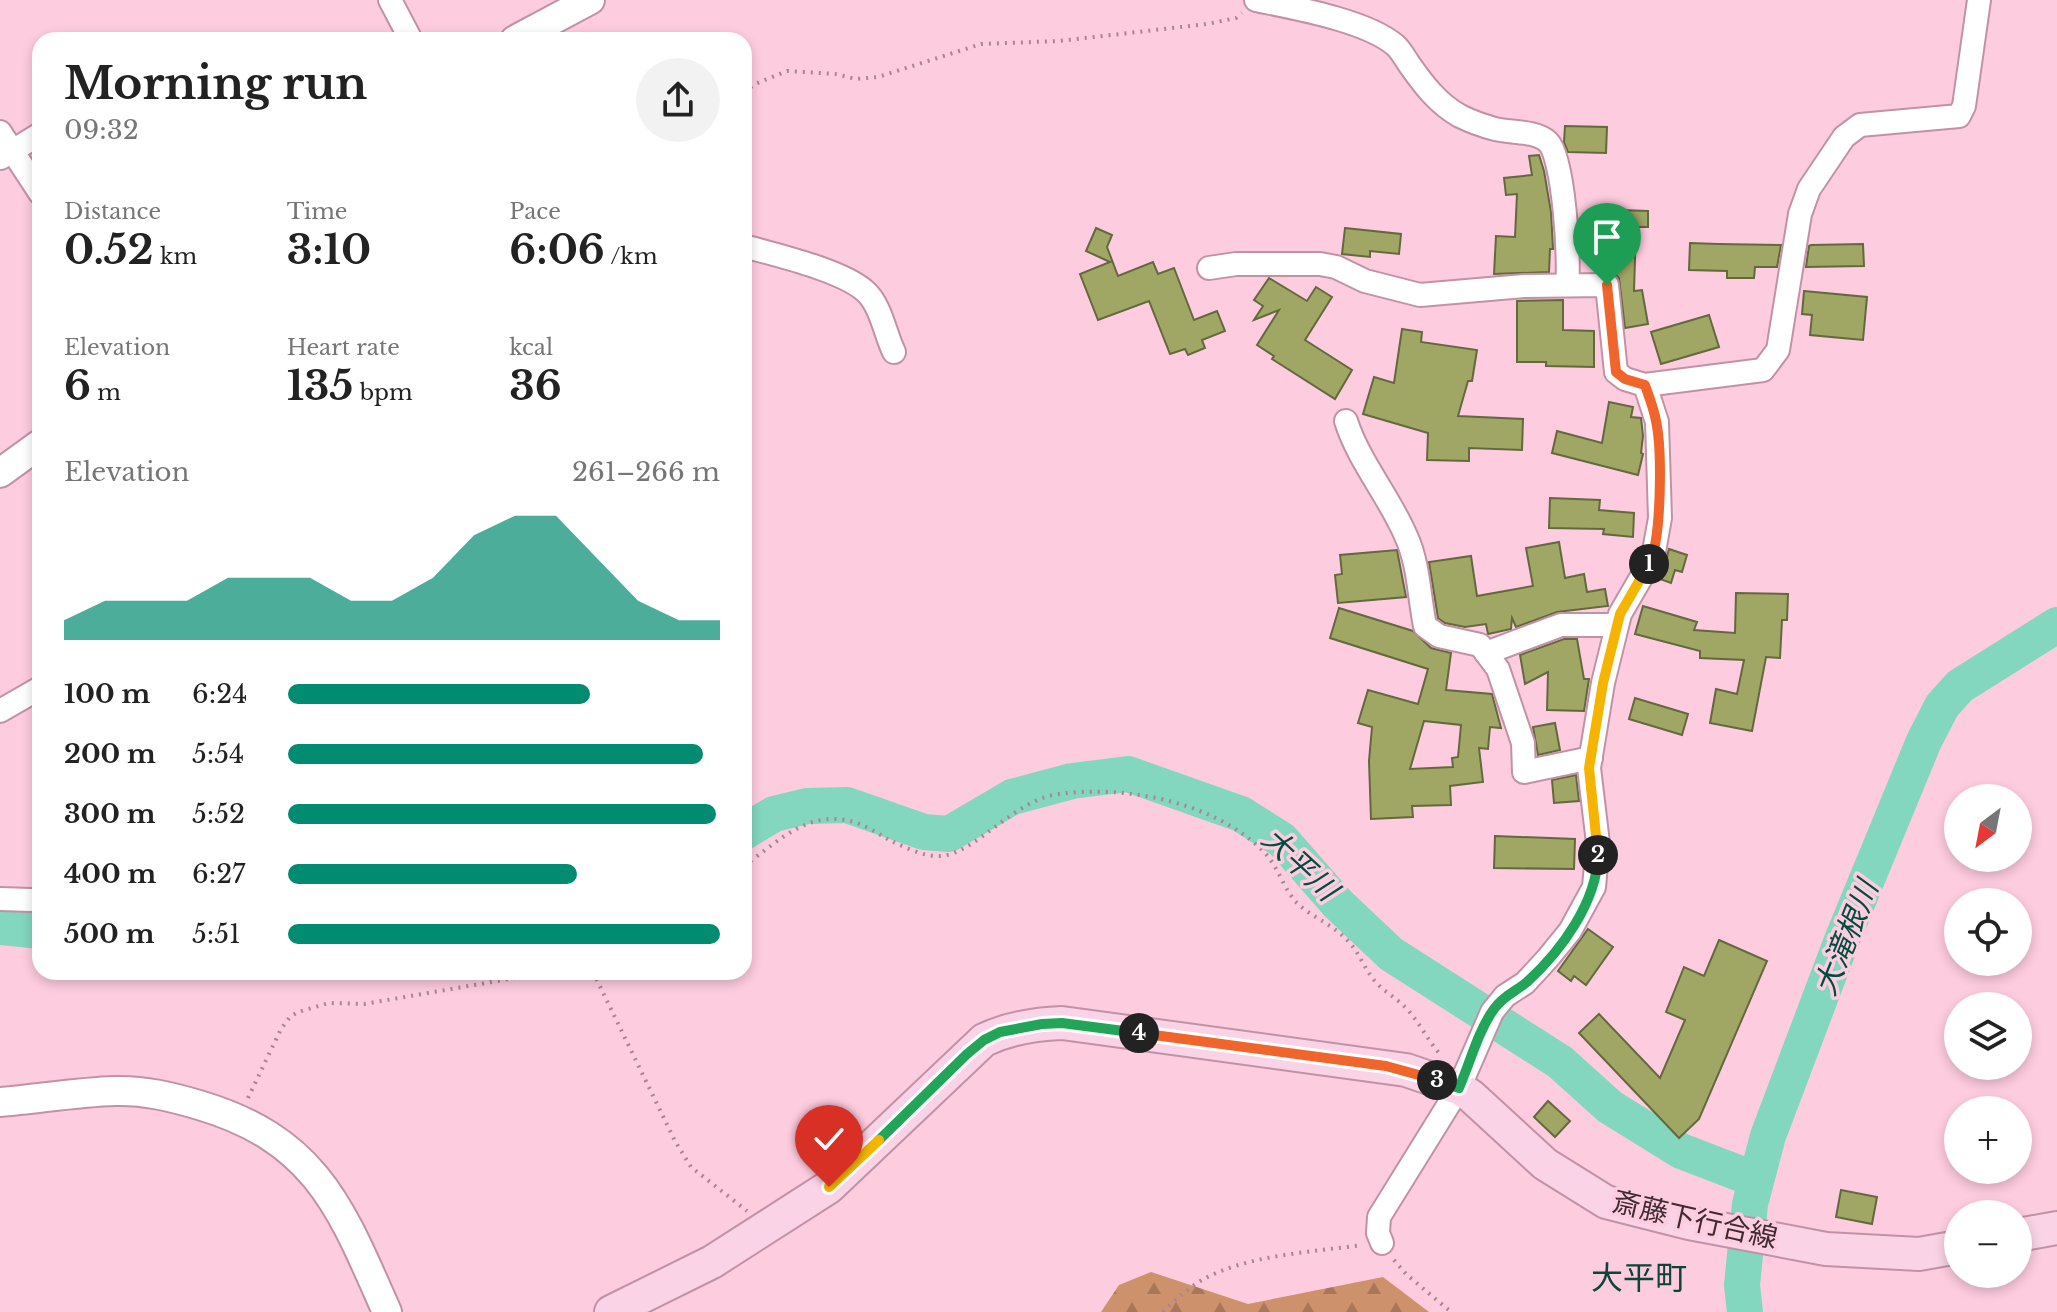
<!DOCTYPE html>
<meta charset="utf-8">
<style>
:root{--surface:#fff;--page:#f2f2f2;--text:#222;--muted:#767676;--accent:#018b71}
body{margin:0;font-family:"Libre Baskerville","Noto Sans JP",serif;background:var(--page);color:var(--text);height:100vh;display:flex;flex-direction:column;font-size:30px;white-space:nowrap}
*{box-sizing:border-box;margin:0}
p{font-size:26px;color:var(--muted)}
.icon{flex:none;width:44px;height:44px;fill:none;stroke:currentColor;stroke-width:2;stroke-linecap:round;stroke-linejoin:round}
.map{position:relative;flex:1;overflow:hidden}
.side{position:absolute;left:32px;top:32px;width:720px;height:948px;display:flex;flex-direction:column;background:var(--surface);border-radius:24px;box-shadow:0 4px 12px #0003}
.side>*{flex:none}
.needle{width:52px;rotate:212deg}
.fabs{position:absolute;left:1944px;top:784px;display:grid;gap:16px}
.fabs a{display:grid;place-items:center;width:88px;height:88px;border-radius:50%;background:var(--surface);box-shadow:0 4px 12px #0003;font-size:40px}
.pin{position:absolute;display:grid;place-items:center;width:68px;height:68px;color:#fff;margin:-82px -34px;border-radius:50% 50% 50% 0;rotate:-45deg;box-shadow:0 0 8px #0007}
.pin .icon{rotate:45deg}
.km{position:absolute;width:40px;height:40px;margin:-20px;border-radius:50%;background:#222;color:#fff;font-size:22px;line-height:40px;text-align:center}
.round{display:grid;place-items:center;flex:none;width:84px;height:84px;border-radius:42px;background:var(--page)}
.summary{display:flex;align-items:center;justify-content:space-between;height:136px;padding:0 32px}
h1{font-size:44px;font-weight:700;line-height:60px}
.figures{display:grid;grid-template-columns:repeat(3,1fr);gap:12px;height:136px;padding:8px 32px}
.figures div{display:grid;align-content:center}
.figures b{font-size:40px;font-weight:700}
.figures small{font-size:22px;font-weight:400}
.figures p{font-size:22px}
.chart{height:224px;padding:16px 32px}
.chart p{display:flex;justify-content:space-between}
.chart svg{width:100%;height:144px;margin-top:8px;fill:var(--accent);opacity:.7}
ul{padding:0 32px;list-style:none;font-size:26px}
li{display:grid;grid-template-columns:128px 96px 1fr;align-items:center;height:60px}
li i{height:20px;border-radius:10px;background:var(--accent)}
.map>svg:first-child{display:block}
.forest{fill:url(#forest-firs)}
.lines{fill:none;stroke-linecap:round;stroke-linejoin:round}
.river{stroke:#83d7bf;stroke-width:36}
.building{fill:#a0a765;stroke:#64683f;stroke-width:2;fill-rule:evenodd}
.minor-casing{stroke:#c192a5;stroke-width:26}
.tertiary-casing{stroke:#c192a5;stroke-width:32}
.secondary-casing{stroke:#c192a5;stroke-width:36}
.path{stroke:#a98593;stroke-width:4;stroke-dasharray:2 6;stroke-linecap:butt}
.minor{stroke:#fff;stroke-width:22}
.tertiary{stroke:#fff;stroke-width:28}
.secondary{stroke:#fad4e6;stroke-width:32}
.split-1-casing{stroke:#fff;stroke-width:16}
.split-2-casing{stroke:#fff;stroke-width:16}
.split-3-casing{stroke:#fff;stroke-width:16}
.split-4-casing{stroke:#fff;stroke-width:16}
.split-5-casing{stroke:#fff;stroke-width:16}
.split-6-casing{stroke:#fff;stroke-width:16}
.split-1{stroke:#f0652b;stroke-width:10}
.split-2{stroke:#f5b400;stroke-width:10}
.split-3{stroke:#22a559;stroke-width:10}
.split-4{stroke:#f0652b;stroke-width:10}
.split-5{stroke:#22a559;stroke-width:10}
.split-6{stroke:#f5b400;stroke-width:10}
.labels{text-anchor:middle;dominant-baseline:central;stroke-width:7;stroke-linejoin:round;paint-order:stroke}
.street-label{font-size:28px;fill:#3d2b32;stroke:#feccdf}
.water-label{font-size:30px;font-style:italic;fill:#004d3e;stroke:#feccdf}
.quarter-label{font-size:32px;fill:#0c4437;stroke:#feccdf}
</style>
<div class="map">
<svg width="2057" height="1312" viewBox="0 0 2057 1312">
<defs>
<pattern id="forest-firs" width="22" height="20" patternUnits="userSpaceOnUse" patternTransform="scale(2)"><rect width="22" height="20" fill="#cd926b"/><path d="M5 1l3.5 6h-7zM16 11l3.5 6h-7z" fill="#a87759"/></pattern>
</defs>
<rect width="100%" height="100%" fill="#feccdf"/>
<path class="forest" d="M1151 1272 1248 1304 1383 1277 1429 1312H1101L1119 1285Z"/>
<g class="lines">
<g class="river">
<path d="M744 832 774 814 807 806 847 805 924 832 949 834 1012 797 1072 781 1128 774 1241 814 1282 840 1338 904 1391 954 1560 1062 1610 1107 1681 1151 1754 1179"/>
<path d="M0 927 40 931"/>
<path d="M1745 1312 1742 1285 1750 1204 1768 1136 1842 940 1924 741 1942 706 1960 686 2057 625"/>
</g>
</g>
<g class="building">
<path d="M1565 126 1607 127 1606 153 1568 152 1564 142Z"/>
<path d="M1539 155 1544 171 1551 212 1553 249H1550L1549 272 1494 274 1496 236 1515 237 1517 194 1506 195 1504 178 1532 175 1529 156Z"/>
<path d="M1619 210 1648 211V227H1636L1634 291 1642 290 1648 324 1625 328 1619 278 1613 272 1612 266H1593V250H1581L1580 231 1618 232Z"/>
<path d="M1096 228 1112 235 1107 247 1118 276 1153 262 1158 274 1174 268 1194 320 1217 311 1225 331 1202 340 1205 348 1188 355 1185 349 1170 354 1149 301 1098 320 1080 274 1110 262 1086 251Z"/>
<path d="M1345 228 1401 234 1399 254 1370 251V257L1342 254Z"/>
<path d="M1690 243 1718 244 1781 245 1777 267H1755L1754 278H1727V271L1689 270Z"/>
<path d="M1863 244 1864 266 1806 267 1809 246 1811 245Z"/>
<path d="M1269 278 1307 301 1316 287 1332 297 1305 340 1352 370 1335 399 1272 359 1274 356 1257 345 1279 310 1254 320 1263 306 1254 300Z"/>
<path d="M1804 291 1867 297 1863 340 1810 335 1812 315 1802 314Z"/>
<path d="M1563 300V330L1594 331V367L1546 366V362H1517V301Z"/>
<path d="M1709 315 1719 347 1661 364 1651 332Z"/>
<path d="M1402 329 1422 332 1421 342 1477 350 1472 381H1468L1458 416 1523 419 1522 450 1469 448V461L1427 460 1428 433 1363 414 1374 377 1394 383Z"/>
<path d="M1609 402 1633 407 1631 417 1641 418 1643 436 1641 453 1643 454 1638 475 1552 453 1557 431 1602 443Z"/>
<path d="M1550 498 1600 500 1599 510 1634 513 1633 537 1603 534 1604 529 1549 528Z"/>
<path d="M1559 542 1565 578 1584 574 1587 592 1605 589 1608 606 1557 612 1516 627 1512 618 1511 629 1488 634 1486 624 1465 627 1445 623 1438 618 1429 562 1471 556 1477 596 1533 586 1526 548Z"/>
<path d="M1669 549 1687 555 1682 572 1675 570 1671 583 1657 578 1665 564Z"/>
<path d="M1397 550 1406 597 1338 603 1335 575 1342 574 1340 555Z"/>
<path d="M1736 593 1788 594 1787 620H1782L1780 658 1766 657 1752 731 1710 723 1716 689 1737 694 1744 660 1700 658V651L1635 634 1643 606 1697 622 1694 630 1735 633Z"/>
<path d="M1339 608 1413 631 1431 648 1451 653 1446 690 1492 694 1501 728 1490 727 1488 749 1479 748 1483 782 1450 786 1451 805 1412 806 1413 817 1371 819 1369 761 1372 727 1358 723 1368 690 1418 704 1428 669 1330 638ZM1424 721 1461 725 1458 757 1452 758 1453 767 1410 769Z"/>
<path d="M1564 639H1577L1584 679H1589L1584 711 1547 710 1548 672 1525 684 1520 655Z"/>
<path d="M1635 698 1688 714 1682 735 1629 719Z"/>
<path d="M1555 723 1560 750 1538 755 1533 727Z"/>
<path d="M1576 775 1579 801 1554 803 1552 780Z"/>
<path d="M1495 836 1575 839 1574 869 1494 868Z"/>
<path d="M1588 929 1613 947 1586 985 1574 976 1571 981 1558 971Z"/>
<path d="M1719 940 1767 961 1699 1119 1679 1138 1579 1033 1599 1014 1660 1078 1685 1020 1666 1012 1684 967 1704 976Z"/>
<path d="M1548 1101 1570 1121 1555 1137 1534 1117Z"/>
<path d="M1841 1190 1877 1197 1872 1224 1836 1217Z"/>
</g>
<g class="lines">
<defs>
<g id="minor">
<path d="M390 0 411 40"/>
<path d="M1256 0C1294 8 1365 20 1395 45 1400 49 1405 58 1409 64 1423 84 1438 104 1460 116 1470 121 1484 126 1495 129 1510 133 1535 130 1548 142 1564 157 1570 262 1567 285"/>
<path d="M0 132 40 193"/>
<path d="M1 158 40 134"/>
<path d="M744 246C776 255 841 270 865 291 881 305 885 334 894 352"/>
<path d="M1209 268 1236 264H1320L1336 267 1365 281 1420 295 1524 286 1607 285 1616 372 1625 379 1645 385 1763 370 1778 350 1800 214 1809 189 1844 137 1860 125 1959 116 1964 106 1979 0"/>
<path d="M1346 421C1359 462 1389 496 1406 536 1419 564 1419 597 1425 626L1439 636 1480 645 1498 669 1523 743 1524 772 1591 758"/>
<path d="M1486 653 1561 625H1617"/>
<path d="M0 711 40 688"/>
<path d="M0 899 31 900"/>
<path d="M1382 1243 1378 1233 1379 1217 1459 1088 1492 1012 1505 996 1525 983 1548 958 1570 931 1594 887 1598 843 1589 768 1603 683 1620 614 1653 557 1660 518 1657 422 1645 385"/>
</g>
<g id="tertiary">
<path d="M515 40 590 0"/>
<path d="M0 473 40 444"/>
<path d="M0 1102C38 1099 77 1092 115 1091 144 1090 172 1097 199 1105 317 1140 341 1208 387 1312"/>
</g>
<g id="secondary">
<path d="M2018 1235 2057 1228"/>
<path d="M611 1312 712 1262 829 1187 984 1040C1009 1028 1035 1024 1062 1023L1406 1070 1459 1088 1471 1096 1545 1164 1606 1202 1689 1223 1826 1249 1919 1254 1958 1247"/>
</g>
</defs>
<use href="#minor" class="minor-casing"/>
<use href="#tertiary" class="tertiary-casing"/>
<use href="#secondary" class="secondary-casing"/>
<g class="path">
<path d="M744 92 755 84 787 71 835 74 856 79 878 77 981 44 1059 41 1207 24 1236 18 1242 13"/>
<path d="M744 866C779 841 810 807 857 823 868 827 879 834 889 840 905 847 923 857 941 856 976 853 1014 800 1058 794 1125 785 1212 801 1262 850 1277 864 1282 885 1295 901 1310 917 1333 924 1348 941 1358 951 1363 965 1371 976 1380 990 1396 997 1407 1009 1419 1022 1427 1039 1439 1053"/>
<path d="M593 972 675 1141 691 1167 747 1211"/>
<path d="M248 1098 281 1029 290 1017 298 1012 329 1003 364 1004 550 972"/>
<path d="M1394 1260 1406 1274 1451 1312"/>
<path d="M1163 1312C1175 1300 1187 1289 1202 1280 1246 1255 1312 1252 1362 1245"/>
</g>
<use href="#minor" class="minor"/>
<use href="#tertiary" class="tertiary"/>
<use href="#secondary" class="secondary"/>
</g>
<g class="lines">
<defs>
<path id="split-1" d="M1607 285 1616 372 1625 379 1645 385C1649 397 1654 409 1656 421 1662 449 1662 540 1649 564"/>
<path id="split-2" d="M1598 855 1589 768 1603 683 1620 614 1649 564"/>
<path id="split-3" d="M1437 1080 1459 1088C1470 1063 1478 1031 1494 1009 1503 996 1515 992 1527 982 1561 951 1597 902 1598 855"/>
<path id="split-4" d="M1139 1033 1386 1066 1437 1080"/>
<path id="split-5" d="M879 1140 967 1054 984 1040 1000 1032 1042 1024 1062 1023 1139 1033"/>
<path id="split-6" d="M829 1187 879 1140"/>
</defs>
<use href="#split-1" class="split-1-casing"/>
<use href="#split-2" class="split-2-casing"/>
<use href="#split-3" class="split-3-casing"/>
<use href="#split-4" class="split-4-casing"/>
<use href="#split-5" class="split-5-casing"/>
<use href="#split-6" class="split-6-casing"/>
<use href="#split-1" class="split-1"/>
<use href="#split-2" class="split-2"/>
<use href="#split-3" class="split-3"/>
<use href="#split-4" class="split-4"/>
<use href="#split-5" class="split-5"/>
<use href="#split-6" class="split-6"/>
</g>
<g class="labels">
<g class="street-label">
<text transform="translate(1695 1220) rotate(13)">斎藤下行合線</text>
</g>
<g class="water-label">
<text transform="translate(1300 864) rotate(43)">大平川</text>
<text transform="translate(1846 938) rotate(-68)">大滝根川</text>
</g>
<g class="quarter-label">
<text x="1639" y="1278">大平町</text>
</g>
</g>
</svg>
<div class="fabs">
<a><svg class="needle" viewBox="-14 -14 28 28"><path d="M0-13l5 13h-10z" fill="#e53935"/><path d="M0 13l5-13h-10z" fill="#767676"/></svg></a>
<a><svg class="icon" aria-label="locate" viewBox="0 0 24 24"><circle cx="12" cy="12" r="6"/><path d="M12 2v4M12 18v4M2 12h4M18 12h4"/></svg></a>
<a><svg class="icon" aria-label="layers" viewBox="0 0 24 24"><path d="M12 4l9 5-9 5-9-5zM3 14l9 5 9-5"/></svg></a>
<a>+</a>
<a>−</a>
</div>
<div class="pin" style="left:1607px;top:285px;background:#1e9e55"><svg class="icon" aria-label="arrive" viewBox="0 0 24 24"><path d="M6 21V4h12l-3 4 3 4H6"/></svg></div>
<div class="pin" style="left:829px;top:1187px;background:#d93025"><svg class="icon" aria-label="check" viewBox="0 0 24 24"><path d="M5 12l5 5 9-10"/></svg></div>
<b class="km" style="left:1649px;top:564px">1</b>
<b class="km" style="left:1598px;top:855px">2</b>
<b class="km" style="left:1437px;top:1080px">3</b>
<b class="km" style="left:1139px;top:1033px">4</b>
<section class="side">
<div class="summary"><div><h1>Morning run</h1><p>09:32</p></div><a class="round"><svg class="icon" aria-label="share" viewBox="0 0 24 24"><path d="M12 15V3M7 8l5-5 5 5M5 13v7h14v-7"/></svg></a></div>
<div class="figures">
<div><p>Distance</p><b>0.52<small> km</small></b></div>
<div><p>Time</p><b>3:10</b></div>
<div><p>Pace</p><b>6:06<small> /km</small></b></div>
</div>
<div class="figures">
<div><p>Elevation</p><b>6<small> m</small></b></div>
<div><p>Heart rate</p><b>135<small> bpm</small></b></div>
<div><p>kcal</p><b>36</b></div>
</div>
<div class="chart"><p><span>Elevation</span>261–266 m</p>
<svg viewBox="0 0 160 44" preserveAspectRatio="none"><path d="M0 44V38L10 32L20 32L30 32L40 25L50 25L60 25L70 32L80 32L90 25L100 12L110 6L120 6L130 19L140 32L150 38L160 38V44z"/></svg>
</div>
<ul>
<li><b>100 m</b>6:24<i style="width:70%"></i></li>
<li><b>200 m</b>5:54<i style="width:96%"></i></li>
<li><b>300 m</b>5:52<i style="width:99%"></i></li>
<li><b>400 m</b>6:27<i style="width:67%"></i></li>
<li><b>500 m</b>5:51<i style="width:100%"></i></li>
</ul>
</section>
</div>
